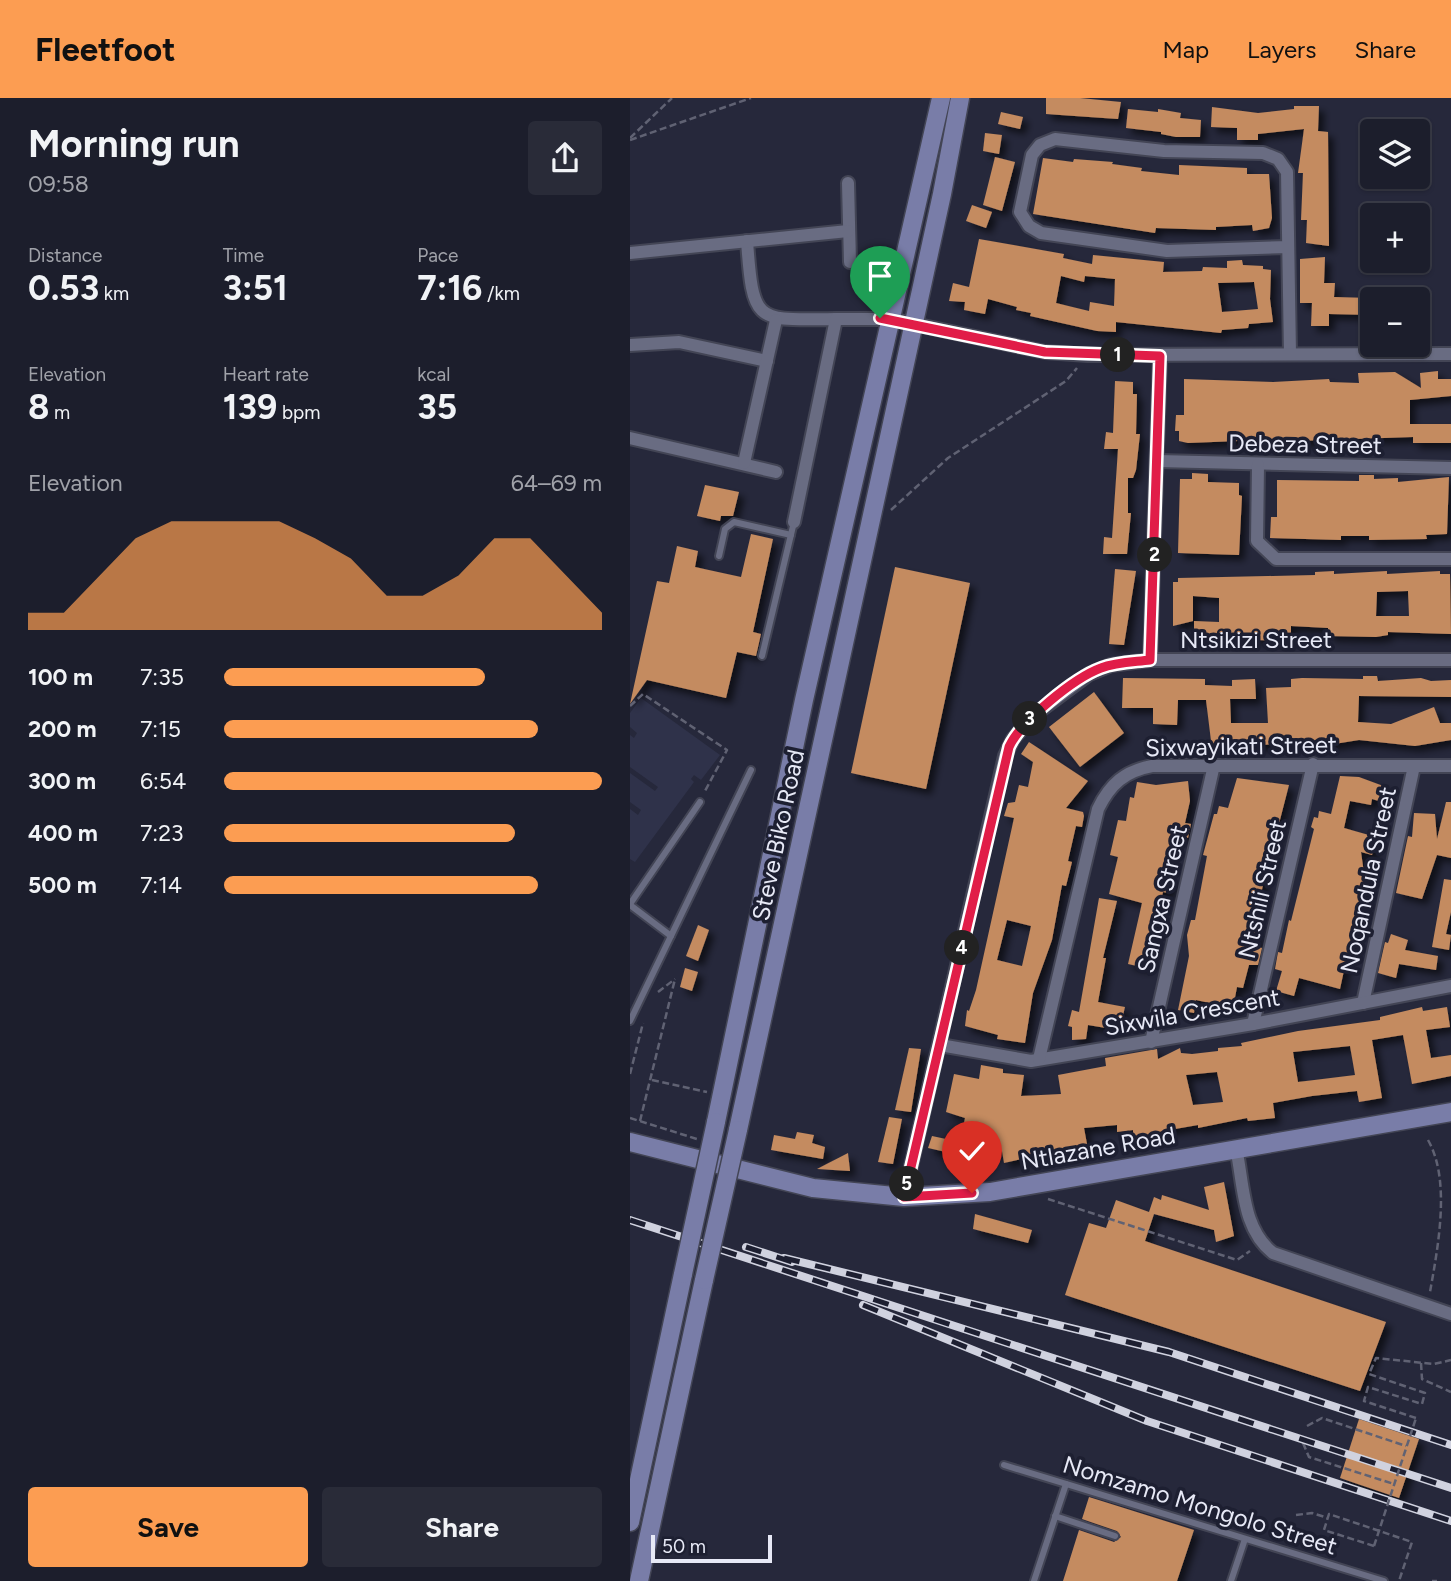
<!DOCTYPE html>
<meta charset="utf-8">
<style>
:root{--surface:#1c1e2c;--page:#292b38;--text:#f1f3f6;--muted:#a0a2a9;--line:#3a3c48;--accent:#fc9d52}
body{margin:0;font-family:Figtree,sans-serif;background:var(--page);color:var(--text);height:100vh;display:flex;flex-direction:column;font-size:26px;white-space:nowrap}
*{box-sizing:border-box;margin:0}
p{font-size:23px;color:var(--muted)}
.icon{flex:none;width:38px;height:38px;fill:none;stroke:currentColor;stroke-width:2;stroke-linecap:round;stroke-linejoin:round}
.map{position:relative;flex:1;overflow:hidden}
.sheet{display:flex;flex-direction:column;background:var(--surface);width:630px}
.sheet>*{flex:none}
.controls{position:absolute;left:730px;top:21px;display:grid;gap:14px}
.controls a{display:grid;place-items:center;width:70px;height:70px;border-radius:7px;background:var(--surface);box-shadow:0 2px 5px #0004,0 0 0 2px var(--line);font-size:35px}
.scale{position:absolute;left:21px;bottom:18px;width:121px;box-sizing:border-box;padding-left:7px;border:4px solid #e7e9f6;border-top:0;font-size:19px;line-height:24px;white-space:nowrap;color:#e7e9f6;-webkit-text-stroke:5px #1d1f31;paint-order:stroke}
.pin{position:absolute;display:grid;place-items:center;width:60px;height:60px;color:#fff;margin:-72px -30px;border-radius:50% 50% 50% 0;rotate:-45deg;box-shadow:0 0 7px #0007}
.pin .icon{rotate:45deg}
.km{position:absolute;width:35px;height:35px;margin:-18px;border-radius:50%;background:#222;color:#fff;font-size:19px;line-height:35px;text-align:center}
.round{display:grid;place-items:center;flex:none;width:74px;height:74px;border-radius:7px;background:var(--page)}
.head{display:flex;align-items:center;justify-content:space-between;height:119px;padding:0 28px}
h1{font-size:38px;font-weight:700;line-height:52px}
.stats{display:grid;grid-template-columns:repeat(3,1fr);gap:10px;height:119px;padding:7px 28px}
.stats div{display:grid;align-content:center}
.stats b{font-size:35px;font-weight:700}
.stats small{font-size:19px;font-weight:400}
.stats p{font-size:19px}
.chart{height:196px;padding:14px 28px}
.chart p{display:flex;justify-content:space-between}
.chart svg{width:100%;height:126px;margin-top:7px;fill:var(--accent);opacity:.7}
.cta{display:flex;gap:14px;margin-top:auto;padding:14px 28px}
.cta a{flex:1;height:80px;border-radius:7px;background:var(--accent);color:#111;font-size:28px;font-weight:700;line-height:80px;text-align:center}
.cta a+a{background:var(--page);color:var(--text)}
ul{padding:0 28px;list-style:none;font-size:23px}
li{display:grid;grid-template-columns:112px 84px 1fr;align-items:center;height:52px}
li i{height:18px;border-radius:9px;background:var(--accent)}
header{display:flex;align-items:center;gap:42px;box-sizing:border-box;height:98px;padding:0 35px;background:var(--accent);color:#111}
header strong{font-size:33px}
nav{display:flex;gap:38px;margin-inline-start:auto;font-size:24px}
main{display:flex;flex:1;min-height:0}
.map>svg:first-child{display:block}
.built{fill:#2f324a}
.building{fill:#c48b60;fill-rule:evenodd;filter:url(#shadow)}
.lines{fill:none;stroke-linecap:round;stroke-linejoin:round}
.lane-casing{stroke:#434555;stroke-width:10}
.street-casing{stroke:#434555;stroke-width:16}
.secondary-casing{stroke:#434555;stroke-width:21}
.path{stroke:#606273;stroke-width:2.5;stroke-dasharray:7 3.5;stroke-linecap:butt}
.lane{stroke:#696c82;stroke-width:6}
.street{stroke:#696c82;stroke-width:12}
.secondary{stroke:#797da8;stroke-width:18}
.rail-casing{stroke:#d0d2df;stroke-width:8}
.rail{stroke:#1d1f31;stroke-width:5;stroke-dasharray:16;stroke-linecap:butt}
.secondary-bridge-casing{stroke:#434555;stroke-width:21;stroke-linecap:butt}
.path-bridge{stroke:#606273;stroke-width:2.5;stroke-dasharray:7 3.5;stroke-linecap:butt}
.secondary-bridge{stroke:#797da8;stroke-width:18}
.route-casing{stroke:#fff;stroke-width:14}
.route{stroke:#e11d48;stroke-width:9}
.labels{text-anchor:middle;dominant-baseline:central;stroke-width:7;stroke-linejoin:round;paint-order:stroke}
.street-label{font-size:24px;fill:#e7e9f6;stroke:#1d1f31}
</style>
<header>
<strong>Fleetfoot</strong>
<nav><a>Map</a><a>Layers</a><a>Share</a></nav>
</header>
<main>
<section class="sheet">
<div class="head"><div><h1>Morning run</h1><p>09:58</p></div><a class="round"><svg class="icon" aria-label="share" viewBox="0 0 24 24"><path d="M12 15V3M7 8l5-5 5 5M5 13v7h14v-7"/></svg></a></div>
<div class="stats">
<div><p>Distance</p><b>0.53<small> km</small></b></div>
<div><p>Time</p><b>3:51</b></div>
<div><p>Pace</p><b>7:16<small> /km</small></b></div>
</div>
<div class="stats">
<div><p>Elevation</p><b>8<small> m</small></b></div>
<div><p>Heart rate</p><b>139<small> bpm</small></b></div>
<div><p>kcal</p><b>35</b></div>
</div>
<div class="chart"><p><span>Elevation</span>64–69 m</p>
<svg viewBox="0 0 160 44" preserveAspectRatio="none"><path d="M0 44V38L10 38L20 25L30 12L40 6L50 6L60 6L70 6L80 12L90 19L100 32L110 32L120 25L130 12L140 12L150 25L160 38V44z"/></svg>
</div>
<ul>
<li><b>100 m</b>7:35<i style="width:69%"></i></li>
<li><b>200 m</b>7:15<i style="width:83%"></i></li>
<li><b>300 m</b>6:54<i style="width:100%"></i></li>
<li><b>400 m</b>7:23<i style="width:77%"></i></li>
<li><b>500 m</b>7:14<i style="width:83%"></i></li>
</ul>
<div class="cta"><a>Save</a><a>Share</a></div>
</section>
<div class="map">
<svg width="821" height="1483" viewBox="0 0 821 1483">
<defs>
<filter id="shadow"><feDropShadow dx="5.5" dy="5.5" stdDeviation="3.5" flood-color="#0009"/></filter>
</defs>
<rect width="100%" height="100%" fill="#26283b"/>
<path class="built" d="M11 600 90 657 71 682 64 677 61 681 64 684 5 764 0 761V711L8 717 11 712 0 704V675L25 693 28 689 0 669V637L4 640 7 635 0 629V615Z"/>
<g class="building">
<path d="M416 0H450L491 4 488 21 416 16Z"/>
<path d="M664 8H689L688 33 698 34 699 148 676 145 677 122H671L673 75H668L674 31 628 36V42H607V30L581 29 582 9 628 15 664 11Z"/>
<path d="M498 11 528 14V11L551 15 550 20 571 22 570 39H546L531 36V34L496 30Z"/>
<path d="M371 14 393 19 390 31 368 26Z"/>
<path d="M355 35 372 37 369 56 353 53Z"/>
<path d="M365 59 385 64 372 113 353 107Z"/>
<path d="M413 60 443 64 444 61 483 64 482 66 512 70 511 73 549 77V67L617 70V76H639L642 120 639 130 623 133 622 127 586 129V132L526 130 525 135 403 116Z"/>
<path d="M342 107 362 114 356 130 336 123Z"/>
<path d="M349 141 434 156 433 160 462 166 463 157 534 164 533 174 572 173 573 169 597 170V163L612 162 613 167 633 168V171L641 172 640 201 643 224 619 226 618 230 592 232 591 235 486 224V234L467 233 400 218 401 215 386 212 387 209 358 201 355 216 334 212 335 204 319 203 323 185 339 189ZM431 178 454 184 455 178 485 181 484 208 460 204 459 213 426 205ZM624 184 628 211 592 214 588 185Z"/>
<path d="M695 159 694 185H705L704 199 742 200V217L699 216V228H681L682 205H670V161Z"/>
<path d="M808 273V281H821V298L780 302V326H821V345H783V339L638 344 633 340H608V343L558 345 549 343V333H545L546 317H554V281L643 284 699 281 700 284 729 285 728 275 765 274 791 290 790 275Z"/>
<path d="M485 283 503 284V296H507L506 336H510L506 372 503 380H498V415H501L497 456H473L474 439 482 440 488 351H474L476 334 483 335Z"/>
<path d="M562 375 578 376V384L609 385V397L612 398 609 457 548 455 550 381H562Z"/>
<path d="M729 377H744V381L768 380V384L819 379 817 436 796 437 797 441 739 442V438H711V442L640 440 641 419H647V382L729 383Z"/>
<path d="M75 387 109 394 103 418H91L90 423 67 418Z"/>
<path d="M121 436 143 441 123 534 131 536 126 558 107 554 96 600 17 582 0 606 27 483 39 485 47 448 68 453 65 469 111 479Z"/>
<path d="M265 469 340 485 296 691 221 675Z"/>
<path d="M485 471 506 473 494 547 479 546Z"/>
<path d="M704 473V476L757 473V476L810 473V476H820L821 536 758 534V537L746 539 698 538V530L661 528V543L625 542V537L579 538V543L564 542V523L589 524V500L563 498V523L543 528V484H548V480L685 477V474ZM778 493 779 518H746L747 494Z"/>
<path d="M733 578H747L748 583 791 580 801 583 821 582V599L729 598 728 624 761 626 804 609 810 625H821V642L785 648 729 642 698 647 681 646V641L645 642V646L582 651 576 602H548L547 627 523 626V610H492L493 580 575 581V587L602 588V582L625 581 626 601H600L601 625H638L636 590 661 589V581L672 580 733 581Z"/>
<path d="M464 594 494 635 450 669 419 629Z"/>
<path d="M399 644 458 683 436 710 453 714 454 718 452 729 446 728 438 763 442 764 436 788 432 787 422 842 403 895 395 945 367 941 368 937 335 928 337 912 339 913 346 892 384 720 374 718 378 705 385 704 389 687 398 689 403 664 391 656ZM377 822 401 828 392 868 367 862Z"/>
<path d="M710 678 729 679 756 689 752 704 742 701 741 707 720 703 714 730 746 739 742 757 731 754 735 782 732 794 736 795 730 818 726 817 710 891 669 880 664 898 646 893 652 873 645 871 648 854 652 855 659 822 661 823 684 731 681 729 684 719 688 720 689 713 701 716Z"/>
<path d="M607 680 659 687 644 745H641L625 828 627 849 632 850 628 867H619L613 890 607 889 603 910 566 902 564 915 548 912 559 858 557 837 561 822H565L577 758 573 757 584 716H587L589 708 598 710Z"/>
<path d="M558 683 560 703 555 725 561 726 558 740 542 737 533 778 542 780 539 795 533 794 516 870 498 866 512 805 479 796 488 759 480 757 488 722 496 723 500 699 504 700 507 684 526 687Z"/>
<path d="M816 704H821V760L807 757 792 801 766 795 778 738 782 739 784 715 805 716 807 741Z"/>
<path d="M814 781 821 782V814L816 836 821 837 819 852 802 849Z"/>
<path d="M469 800 487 803 473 860H476L468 904 495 909 490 930 483 927 482 931 458 927 456 941 442 942V929L438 928 442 912 449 914Z"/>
<path d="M68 827 79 832 68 863 56 858Z"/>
<path d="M761 836 778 842 775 852 808 858 806 872 769 866 766 880 748 875 755 844 758 845Z"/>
<path d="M55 870 68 874 62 893 50 889Z"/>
<path d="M792 909 793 913 817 909 820 929 796 932 801 960 821 957V978L782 986 773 937 742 942 752 1000 729 1004 727 993 682 998 643 1005 645 1020 618 1023 617 1020 568 1030V1027L522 1035V1039H503V1032L487 1034V1027L454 1030 457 1046 374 1065 372 1053 325 1056 298 1050 302 1038 330 1044 335 1020 316 1014 324 976 349 981 351 967 373 971V975L394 977 391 998 431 996 428 977 476 968 475 960 527 951 528 961 550 950 551 955 562 956 588 953V950L612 948 611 945 668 933 750 922V919ZM720 948 725 977 668 984 663 954ZM587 974 593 1004 563 1007 556 977Z"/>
<path d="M279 950 291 951 281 1014 265 1012Z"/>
<path d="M259 1019 272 1021 263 1066 248 1064Z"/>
<path d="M167 1034 184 1037 182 1045 195 1049 193 1061 141 1052 144 1037 165 1041Z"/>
<path d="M218 1055 220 1073 187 1071Z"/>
<path d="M594 1084 604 1138 586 1144 584 1132 524 1116 515 1143 756 1224 730 1293 435 1197 459 1125 476 1130 486 1102 519 1114 524 1099 531 1102 532 1097 579 1112 574 1089Z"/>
<path d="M345 1116 402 1132 398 1145 343 1131Z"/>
<path d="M729 1321 789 1341 769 1400 710 1380Z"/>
<path d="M459 1399 564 1432 547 1483H433L449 1432 484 1444 491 1439 487 1433 452 1421Z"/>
</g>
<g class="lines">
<defs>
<g id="lane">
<path d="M89 458 95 431 104 424 161 437"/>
<path d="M132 558 164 424"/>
<path d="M0 806 70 704"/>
<path d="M0 807 41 838"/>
<path d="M0 923 121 672"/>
<path d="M374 1367 754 1483"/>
<path d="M425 1418 485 1438"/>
<path d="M404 1483 436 1386"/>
<path d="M601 1483 615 1441"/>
</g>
<g id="street">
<path d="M218 85 220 164"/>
<path d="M117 143C123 227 126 222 206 221"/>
<path d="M658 149 537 153 411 135 399 128 390 114 402 57 410 47 425 41 534 53 633 55 648 61 657 74 660 256"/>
<path d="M0 155 218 133"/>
<path d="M0 247 49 244 137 263"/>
<path d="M0 340 146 374"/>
<path d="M528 363 821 370"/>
<path d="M114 365 146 222"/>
<path d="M628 367 627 443 646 461H821"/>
<path d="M164 424 206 221H260L415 254 458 257 821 256"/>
<path d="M520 562 530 258"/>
<path d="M733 905 784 668"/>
<path d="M623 926 683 666"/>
<path d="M521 944 584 667"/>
<path d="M310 947 401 963 623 926 821 888"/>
<path d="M409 961 468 711C480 686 495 673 522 668H821"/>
<path d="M606 1050C614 1087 612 1131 643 1155L821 1216"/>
<path d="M274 1099 375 658 383 641 404 617 459 576 481 567 520 562H821"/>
</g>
<g id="secondary">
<path d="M86 1024 174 602 311 0"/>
<path d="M108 1032 312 96 330 0"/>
<path d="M0 1044 183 1090 274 1099 360 1094 821 1014"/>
<path d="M0 1424 53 1176"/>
<path d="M9 1483 74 1182"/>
</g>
</defs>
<use href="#lane" class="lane-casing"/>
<use href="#street" class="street-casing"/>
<use href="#secondary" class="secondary-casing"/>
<g class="path">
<path d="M0 40 42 0"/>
<path d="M0 42 121 0"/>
<path d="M261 412 318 360 436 283 447 270"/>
<path d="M0 608 13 596 97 652 75 693"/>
<path d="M28 894 45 881"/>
<path d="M0 976 13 925"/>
<path d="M22 982 77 994"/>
<path d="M0 1020 67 1041"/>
<path d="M10 1023 45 881"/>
<path d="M798 1042C821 1082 808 1149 800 1194"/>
<path d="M418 1101 607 1162 620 1153"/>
<path d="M791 1265 792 1281 821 1294"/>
<path d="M786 1320 734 1303 738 1289 792 1306 795 1295 739 1276 746 1260 804 1266 821 1262"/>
<path d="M677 1328 692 1320 776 1348"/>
<path d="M673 1345 679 1359 764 1386"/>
<path d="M666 1417 682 1415 698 1420"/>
<path d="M744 1448 694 1432 699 1416 782 1444 769 1483"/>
<path d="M802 1483H807"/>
</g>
<use href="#lane" class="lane"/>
<use href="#street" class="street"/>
<use href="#secondary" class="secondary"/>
<defs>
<g id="rail">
<path d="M0 1122 821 1390"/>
<path d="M116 1149 162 1164"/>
<path d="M154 1160 539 1254 821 1347"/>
<path d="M233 1207 517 1323 821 1423"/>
</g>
</defs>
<use href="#rail" class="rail-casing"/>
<use href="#rail" class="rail"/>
<defs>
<g id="secondary-bridge">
<path d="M53 1176 86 1024"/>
<path d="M74 1182 108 1032"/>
</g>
</defs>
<use href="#secondary-bridge" class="secondary-bridge-casing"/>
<path class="path-bridge" d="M744 1448 786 1320"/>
<use href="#secondary-bridge" class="secondary-bridge"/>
</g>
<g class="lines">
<defs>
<path id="route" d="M250 220 415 254 530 258 520 562C504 564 486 564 471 570 444 580 391 623 379 649L274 1099 342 1095"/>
</defs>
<use href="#route" class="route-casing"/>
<use href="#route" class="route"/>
</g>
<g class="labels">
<g class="street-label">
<text transform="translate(675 346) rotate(1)">Debeza Street</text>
<text x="626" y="541">Ntsikizi Street</text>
<text transform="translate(611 648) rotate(-1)">Sixwayikati Street</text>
<text transform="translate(148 737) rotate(-78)">Steve Biko Road</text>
<text transform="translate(738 782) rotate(-78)">Noqandula Street</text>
<text transform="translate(632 791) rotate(-77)">Ntshili Street</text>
<text transform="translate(532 801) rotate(-77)">Sangxa Street</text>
<text transform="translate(562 914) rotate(-10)">Sixwila Crescent</text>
<text transform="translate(468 1050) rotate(-10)">Ntlazane Road</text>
<text transform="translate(570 1407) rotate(17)">Nomzamo Mongolo Street</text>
</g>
</g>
</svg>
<div class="controls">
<a><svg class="icon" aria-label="layers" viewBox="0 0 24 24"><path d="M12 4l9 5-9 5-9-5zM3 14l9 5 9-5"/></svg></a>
<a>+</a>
<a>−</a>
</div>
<div class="scale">50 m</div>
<div class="pin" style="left:250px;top:220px;background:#1e9e55"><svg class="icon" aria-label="arrive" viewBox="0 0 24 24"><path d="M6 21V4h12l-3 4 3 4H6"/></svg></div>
<div class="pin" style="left:342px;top:1095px;background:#d93025"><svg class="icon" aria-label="check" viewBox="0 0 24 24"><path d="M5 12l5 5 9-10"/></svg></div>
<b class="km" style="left:488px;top:257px">1</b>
<b class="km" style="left:525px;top:457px">2</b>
<b class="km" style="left:400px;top:621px">3</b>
<b class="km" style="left:332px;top:850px">4</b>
<b class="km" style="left:277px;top:1086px">5</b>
</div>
</main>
